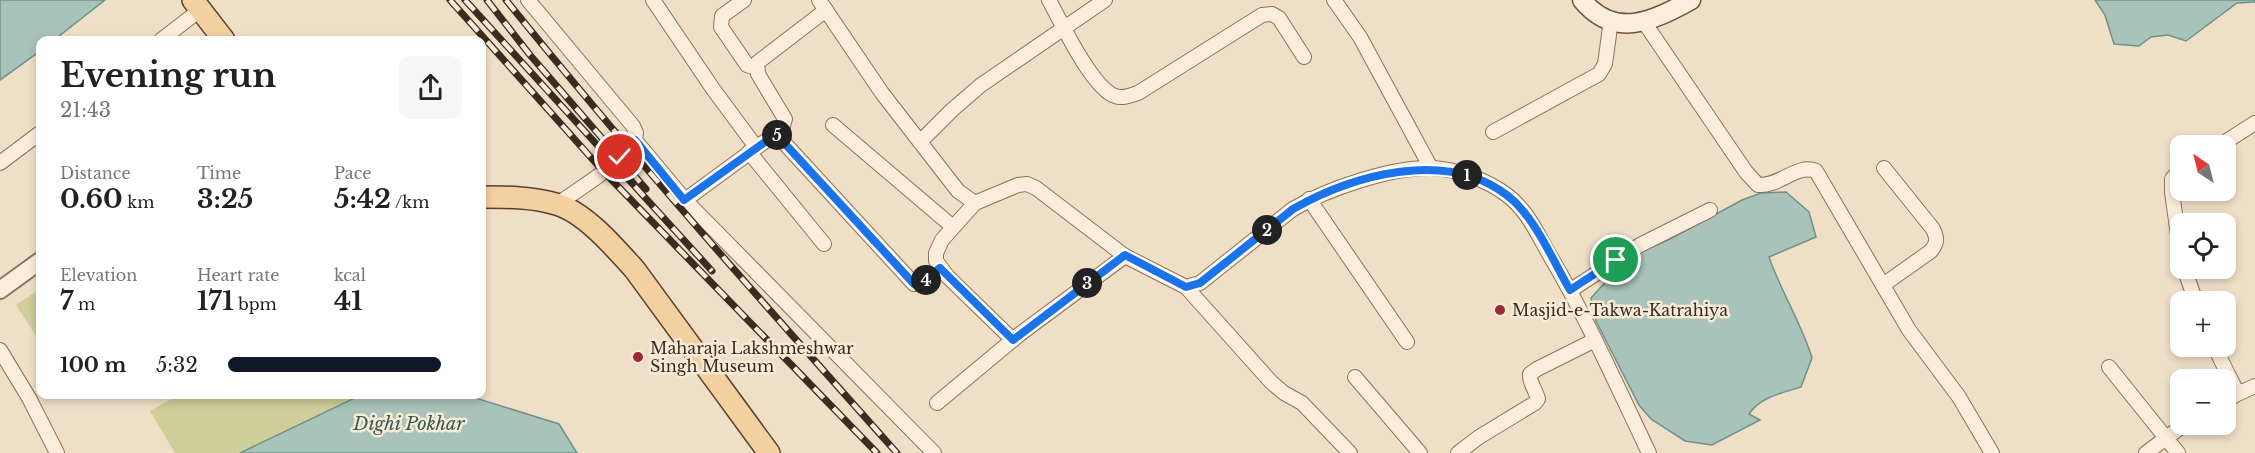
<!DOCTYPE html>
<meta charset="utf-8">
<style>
:root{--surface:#fff;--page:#f6f6f6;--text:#222;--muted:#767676;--accent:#111827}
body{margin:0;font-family:"Libre Baskerville",serif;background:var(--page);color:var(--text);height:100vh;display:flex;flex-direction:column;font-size:22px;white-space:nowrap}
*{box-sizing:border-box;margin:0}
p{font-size:20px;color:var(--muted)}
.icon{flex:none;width:33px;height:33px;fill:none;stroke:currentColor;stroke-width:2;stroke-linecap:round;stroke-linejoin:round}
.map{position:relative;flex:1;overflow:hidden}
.sheet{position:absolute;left:36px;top:36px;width:450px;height:363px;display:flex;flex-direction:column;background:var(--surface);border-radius:12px;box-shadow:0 3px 9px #0003}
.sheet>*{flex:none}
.needle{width:39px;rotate:325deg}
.fabs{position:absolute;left:2170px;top:135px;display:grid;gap:12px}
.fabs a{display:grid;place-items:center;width:66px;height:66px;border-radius:12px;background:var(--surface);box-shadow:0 3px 9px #0003;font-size:30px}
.pin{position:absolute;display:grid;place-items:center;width:51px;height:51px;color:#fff;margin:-26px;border:3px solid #fff;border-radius:50%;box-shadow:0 2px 6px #0007}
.km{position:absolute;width:30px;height:30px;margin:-15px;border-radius:50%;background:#222;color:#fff;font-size:16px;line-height:30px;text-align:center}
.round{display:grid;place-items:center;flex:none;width:63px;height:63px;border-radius:12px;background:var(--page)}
.summary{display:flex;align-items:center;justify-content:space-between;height:102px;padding:0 24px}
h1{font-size:33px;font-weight:700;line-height:45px}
.stats{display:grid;grid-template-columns:repeat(3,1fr);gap:9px;height:102px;padding:6px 24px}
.stats div{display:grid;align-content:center}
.stats b{font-size:26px;font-weight:700}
.stats small{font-size:16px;font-weight:400}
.stats p{font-size:16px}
ul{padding:0 24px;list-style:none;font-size:20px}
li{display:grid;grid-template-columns:96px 72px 1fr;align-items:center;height:45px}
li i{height:15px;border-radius:8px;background:var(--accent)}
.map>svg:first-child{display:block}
.green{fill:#cdce9a}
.water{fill:#a8c3b9;stroke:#6e9286;stroke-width:1.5}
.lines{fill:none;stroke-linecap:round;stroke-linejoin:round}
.minor-casing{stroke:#8c715c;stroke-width:16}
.tertiary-casing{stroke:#8c715c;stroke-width:20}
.secondary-casing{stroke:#6e523f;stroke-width:21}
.primary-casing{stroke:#5a3f30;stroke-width:24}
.minor{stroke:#faeddb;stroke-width:14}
.tertiary{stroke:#faeddb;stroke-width:16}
.secondary{stroke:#faeddb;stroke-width:18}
.primary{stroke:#f2d09f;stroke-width:21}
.rail-casing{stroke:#3c2b20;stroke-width:7}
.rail{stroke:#f7ead7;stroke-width:4.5;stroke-dasharray:14;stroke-linecap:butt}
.route-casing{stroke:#fff;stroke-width:12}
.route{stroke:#1a73e8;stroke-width:8}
.poi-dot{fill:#9c2a36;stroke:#f7ead7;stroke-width:2}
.labels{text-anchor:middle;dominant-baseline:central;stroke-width:5;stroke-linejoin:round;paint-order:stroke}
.poi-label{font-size:16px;fill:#3c2b20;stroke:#f7ead7;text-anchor:start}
.water-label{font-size:18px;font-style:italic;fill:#2f5c54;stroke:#f7ead7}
</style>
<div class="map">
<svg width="2255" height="453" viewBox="0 0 2255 453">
<rect width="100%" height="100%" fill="#efdfc7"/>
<g class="green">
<path d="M40 289V342L16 305Z"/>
<path d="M178 395H363L240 453H175L150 411Z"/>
</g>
<g class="water">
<path d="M0 0H105L54 40H40V51L0 80Z"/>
<path d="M2095 0H2255V2L2237 3 2186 41 2168 35 2151 37 2139 46 2114 44 2105 15Z"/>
<path d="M1786 192 1809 212 1816 237 1769 257C1781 292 1801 322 1812 358L1801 387C1782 393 1760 397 1749 414L1760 420 1712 445 1685 441 1651 419 1639 405 1596 321 1591 298 1620 266 1640 252 1670 239 1742 200 1761 193Z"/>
<path d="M363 394 466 395 559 424 577 453H240Z"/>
</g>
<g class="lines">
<defs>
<g id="minor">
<path d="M528 0 633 126 636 133 635 140 685 200 934 453"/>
<path d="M653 0 713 89 756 147"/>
<path d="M744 0 722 16 721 27 747 65 756 68"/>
<path d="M819 0 882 93 958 191 975 203 1018 185 1027 184 1036 188 1125 256 1186 287 1200 283 1293 209C1327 189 1391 167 1431 168 1457 169 1487 180 1507 195 1527 210 1537 233 1549 254 1587 318 1617 386 1649 453"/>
<path d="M1049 0C1061 22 1092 88 1115 96 1123 99 1131 95 1138 93L1262 15 1272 14 1279 18 1304 57"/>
<path d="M1334 0 1360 37 1431 168"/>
<path d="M1644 22 1746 172 1758 185C1779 187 1798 163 1816 171L1909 330 1959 397 1992 453"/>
<path d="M161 40 200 10"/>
<path d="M833 125 953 227"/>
<path d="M1493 132 1599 74 1605 64 1611 20"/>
<path d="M776 134 914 284 921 283 940 268"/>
<path d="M920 142 952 110 981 85 1105 0"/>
<path d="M2219 146 2255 123"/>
<path d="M749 152 824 244"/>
<path d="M0 163 40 133"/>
<path d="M2181 168 2172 179V192L2181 257"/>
<path d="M1309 199 1407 342"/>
<path d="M685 200 782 129 785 119 758 74 757 63 826 10"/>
<path d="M975 203 942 240 936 253V261L948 277 1013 340"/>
<path d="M558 204C584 185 617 167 635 140"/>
<path d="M2184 268 2196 302"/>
<path d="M1883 285 1931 251C1938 242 1937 238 1933 229L1884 168"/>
<path d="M1186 287 1271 382 1284 393 1302 403 1350 453"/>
<path d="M1571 290 1640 245 1710 210"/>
<path d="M2214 346 2235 388V395L2226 402"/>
<path d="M0 350 29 398 57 453"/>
<path d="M2109 367 2178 453"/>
<path d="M1355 377 1420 453"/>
<path d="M2235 395 2255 386"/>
<path d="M937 403 1020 334 1125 256"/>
<path d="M1458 453 1479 437 1535 403 1538 399C1536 390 1529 383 1530 374L1537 369 1595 340"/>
<path d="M2146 453 2185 424"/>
</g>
<path id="tertiary" d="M0 290 40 261"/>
<path id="secondary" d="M1582 0C1615 40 1653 21 1691 0"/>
<g id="primary">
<path d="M193 0 224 40"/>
<path d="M482 197C507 197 532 197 556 204 585 212 616 249 635 270L769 453"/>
</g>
</defs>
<use href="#minor" class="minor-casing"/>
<use href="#tertiary" class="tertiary-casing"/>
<use href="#secondary" class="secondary-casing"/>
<use href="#primary" class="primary-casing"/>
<use href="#minor" class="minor"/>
<use href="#tertiary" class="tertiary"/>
<use href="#secondary" class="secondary"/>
<use href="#primary" class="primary"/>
<defs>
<g id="rail">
<path d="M450 0 603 171 877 453"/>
<path d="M465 0 712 271"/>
<path d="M487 0 530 55 646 189"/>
<path d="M506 0C631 155 764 304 897 453"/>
</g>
</defs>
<use href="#rail" class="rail-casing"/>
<use href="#rail" class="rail"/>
</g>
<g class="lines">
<defs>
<path id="route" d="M620 157 635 140 684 200 776 134 914 284 921 283 940 268 1013 340 1125 255 1186 287 1200 283 1293 209C1353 175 1447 148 1508 196 1535 217 1553 261 1570 290L1616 260"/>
</defs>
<use href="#route" class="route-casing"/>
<use href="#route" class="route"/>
</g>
<g class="poi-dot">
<circle cx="1500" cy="310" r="6"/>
<circle cx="638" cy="357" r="6"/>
</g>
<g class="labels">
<g class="poi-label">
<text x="1512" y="310">Masjid-e-Takwa-Katrahiya</text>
<text x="650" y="348">Maharaja Lakshmeshwar<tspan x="650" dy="18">Singh Museum</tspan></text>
</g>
<g class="water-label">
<text x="409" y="424">Dighi Pokhar</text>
</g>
</g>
</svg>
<div class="fabs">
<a><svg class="needle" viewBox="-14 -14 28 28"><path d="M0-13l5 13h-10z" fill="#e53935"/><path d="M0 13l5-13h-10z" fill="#767676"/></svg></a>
<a><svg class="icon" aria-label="locate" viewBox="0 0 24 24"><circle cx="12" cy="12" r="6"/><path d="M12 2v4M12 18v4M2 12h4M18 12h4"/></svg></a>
<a>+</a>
<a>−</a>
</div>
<div class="pin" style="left:1616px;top:260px;background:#1e9e55"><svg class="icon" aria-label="arrive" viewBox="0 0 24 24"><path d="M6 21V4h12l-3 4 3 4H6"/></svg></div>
<div class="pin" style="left:620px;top:157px;background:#d93025"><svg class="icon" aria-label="check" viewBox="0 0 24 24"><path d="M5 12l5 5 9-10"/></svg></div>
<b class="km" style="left:1467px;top:175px">1</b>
<b class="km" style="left:1267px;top:230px">2</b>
<b class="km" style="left:1087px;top:283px">3</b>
<b class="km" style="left:926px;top:280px">4</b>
<b class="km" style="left:777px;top:135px">5</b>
<section class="sheet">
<div class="summary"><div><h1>Evening run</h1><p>21:43</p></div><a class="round"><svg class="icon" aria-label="share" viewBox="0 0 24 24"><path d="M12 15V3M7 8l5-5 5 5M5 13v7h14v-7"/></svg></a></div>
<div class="stats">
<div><p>Distance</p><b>0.60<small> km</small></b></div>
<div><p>Time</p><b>3:25</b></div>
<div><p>Pace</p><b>5:42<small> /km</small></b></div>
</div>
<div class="stats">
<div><p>Elevation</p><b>7<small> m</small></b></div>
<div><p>Heart rate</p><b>171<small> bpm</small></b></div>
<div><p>kcal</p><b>41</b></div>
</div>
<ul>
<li><b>100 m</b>5:32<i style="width:91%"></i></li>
</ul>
</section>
</div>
